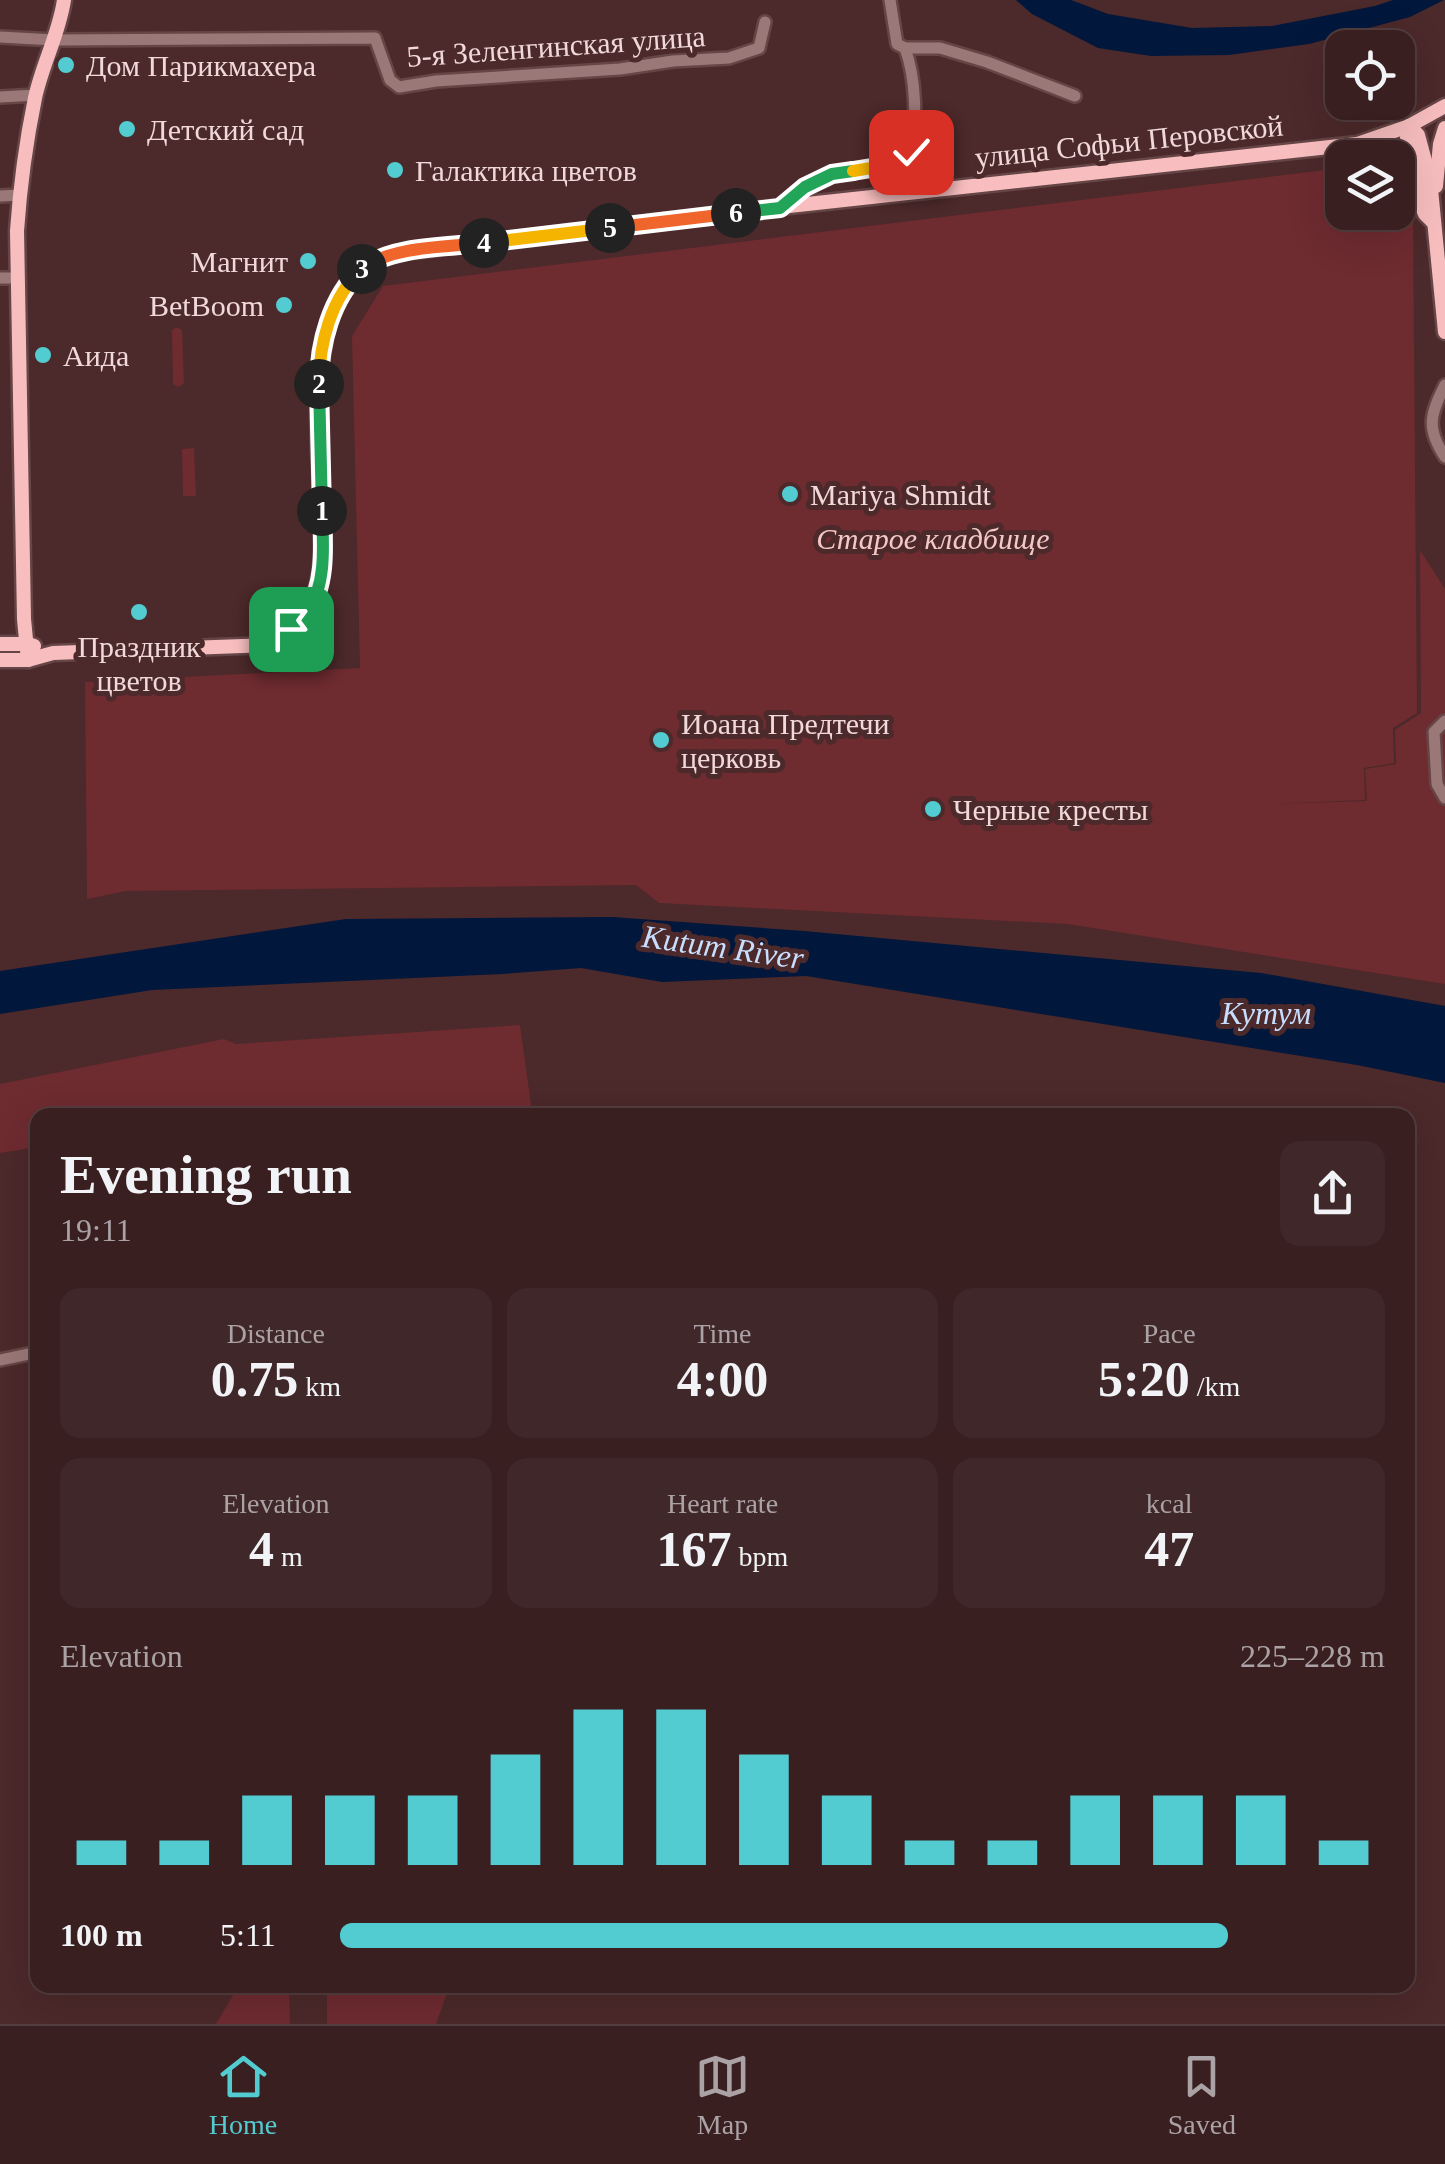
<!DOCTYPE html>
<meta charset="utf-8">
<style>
:root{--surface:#391f20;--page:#402729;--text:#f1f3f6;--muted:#aba2a5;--line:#533d3e;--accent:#52ccd1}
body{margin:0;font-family:Georgia,serif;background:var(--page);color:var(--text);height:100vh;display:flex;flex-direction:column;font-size:38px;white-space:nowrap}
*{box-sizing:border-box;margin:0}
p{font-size:32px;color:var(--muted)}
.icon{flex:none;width:55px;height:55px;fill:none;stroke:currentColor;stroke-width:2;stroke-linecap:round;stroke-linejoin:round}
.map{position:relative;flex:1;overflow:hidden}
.panel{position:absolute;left:30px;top:1108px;width:1385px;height:885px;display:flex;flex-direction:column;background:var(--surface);border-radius:20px;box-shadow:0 10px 40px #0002,0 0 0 2px var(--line)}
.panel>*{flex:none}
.controls{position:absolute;left:1325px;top:30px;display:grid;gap:20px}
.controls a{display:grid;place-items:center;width:90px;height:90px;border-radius:20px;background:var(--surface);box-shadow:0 10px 40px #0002,0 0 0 2px var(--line);font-size:50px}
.pin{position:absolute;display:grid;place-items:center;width:85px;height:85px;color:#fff;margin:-42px;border-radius:20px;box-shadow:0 5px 15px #0006}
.km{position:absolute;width:50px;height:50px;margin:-25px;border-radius:50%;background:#222;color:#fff;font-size:28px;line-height:50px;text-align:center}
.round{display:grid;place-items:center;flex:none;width:105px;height:105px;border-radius:20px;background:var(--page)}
.headline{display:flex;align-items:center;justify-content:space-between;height:170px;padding:0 30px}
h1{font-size:55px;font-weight:800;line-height:75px}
.metrics{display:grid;grid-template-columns:repeat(3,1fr);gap:15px;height:170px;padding:10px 30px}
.metrics div{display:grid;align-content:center;border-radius:20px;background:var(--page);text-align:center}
.metrics b{font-size:50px;font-weight:800}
.metrics small{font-size:28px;font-weight:400}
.metrics p{font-size:28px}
.chart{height:280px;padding:20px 30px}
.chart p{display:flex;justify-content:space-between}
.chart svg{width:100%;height:180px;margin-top:10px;stroke:var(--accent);stroke-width:6}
ul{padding:0 30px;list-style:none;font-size:32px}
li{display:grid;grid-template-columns:160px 120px 1fr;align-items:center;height:75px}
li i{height:25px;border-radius:12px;background:var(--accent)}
.menu{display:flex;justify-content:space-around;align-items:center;height:140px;border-top:2px solid var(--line);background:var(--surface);font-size:28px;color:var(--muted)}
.menu a{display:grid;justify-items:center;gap:5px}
.menu .current{color:var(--accent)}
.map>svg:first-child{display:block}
.green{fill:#6e2b30}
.water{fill:#01173c}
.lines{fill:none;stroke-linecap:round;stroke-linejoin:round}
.minor-casing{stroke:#664546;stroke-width:16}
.major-casing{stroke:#664546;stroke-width:19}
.minor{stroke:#9b7878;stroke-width:11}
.major{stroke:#f8bebf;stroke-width:14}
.split-1-casing{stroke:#fff;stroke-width:20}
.split-2-casing{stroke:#fff;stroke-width:20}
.split-3-casing{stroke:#fff;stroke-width:20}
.split-4-casing{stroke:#fff;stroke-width:20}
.split-5-casing{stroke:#fff;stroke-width:20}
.split-6-casing{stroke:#fff;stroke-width:20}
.split-7-casing{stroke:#fff;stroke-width:20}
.split-8-casing{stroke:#fff;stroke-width:20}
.split-1{stroke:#22a559;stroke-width:12}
.split-2{stroke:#22a559;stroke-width:12}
.split-3{stroke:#f5b400;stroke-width:12}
.split-4{stroke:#f0652b;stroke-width:12}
.split-5{stroke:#f5b400;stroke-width:12}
.split-6{stroke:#f0652b;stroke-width:12}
.split-7{stroke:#22a559;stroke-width:12}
.split-8{stroke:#f5b400;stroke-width:12}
.poi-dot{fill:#52ccd1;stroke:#4c292a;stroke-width:4}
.labels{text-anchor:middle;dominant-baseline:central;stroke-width:10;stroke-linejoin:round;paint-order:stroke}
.street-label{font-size:30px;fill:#f1d9d9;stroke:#4c292a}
.poi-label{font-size:30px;fill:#f1d9d9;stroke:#4c292a;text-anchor:start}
.park-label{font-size:30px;font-style:italic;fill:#f5c8c8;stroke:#4c292a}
.water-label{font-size:32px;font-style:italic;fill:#c8deff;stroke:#4c292a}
</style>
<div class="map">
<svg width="1445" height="2024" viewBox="0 0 1445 2024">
<rect width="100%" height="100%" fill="#4c292a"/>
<g class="green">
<path d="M1342 168V212H1398V202L1413 220 1417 713 1393 728 1394 763 1364 768 1365 800 1267 804 1367 801 1365 769 1396 764 1395 730 1421 713 1420 550 1445 589V984L1068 924 659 903 636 885 126 891 87 899 85 682 360 668 352 336 383 286Z"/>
<path d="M176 327 182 330 184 383 179 387 173 384 172 330Z"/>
<path d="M194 448 196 496H183L182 449Z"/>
<path d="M520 1025 531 1105 529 1115H38L37 1147 0 1153V1084L224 1039 236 1044Z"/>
<path d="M239 1985H289L290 2024H216Z"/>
<path d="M327 1985H450L436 2024H327Z"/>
</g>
<g class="water">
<path d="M1016 0H1071L1108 14 1192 28 1272 26 1375 6 1393 0H1444L1410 17 1309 44 1229 55 1151 56 1098 48 1032 14Z"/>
<path d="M613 917 804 931 1261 973 1445 1006V1083L1357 1065 806 976 662 982 581 968 502 974 152 990 0 1014V971L346 919Z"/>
</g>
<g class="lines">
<defs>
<g id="minor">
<path d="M0 37 54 40 375 38 390 80 399 87 436 81 620 69 673 61 729 58 759 48 765 22"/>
<path d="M905 48H940L987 62 1075 96"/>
<path d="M0 97 36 95"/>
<path d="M0 196 20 195"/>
<path d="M780 207 805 187 832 174 890 165 911 151C917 119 916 79 905 48L897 44 890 0"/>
<path d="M0 278H18"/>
<path d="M1445 385C1430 415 1426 428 1445 457"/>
<path d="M1445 721 1434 732 1437 784 1445 798"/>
<path d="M0 1360 38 1352"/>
</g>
<g id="major">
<path d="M1409 126 1418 135 1430 179 1445 332"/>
<path d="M1409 126 1407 137 1426 198"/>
<path d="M1358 144 1378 150 1390 158"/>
<path d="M1398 165 1411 181 1425 214 1433 222"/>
<path d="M1436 186 1440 144 1445 128"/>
<path d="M0 644H28L34 646"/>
<path d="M0 660H28L53 653 267 645C283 634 303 622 311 604 324 576 323 543 322 513 320 445 301 299 373 261 380 258 388 256 395 253L780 207 1357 144 1409 126 1445 106"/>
<path d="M28 660 24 619 17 231C20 187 26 142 35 98 42 65 59 34 64 0"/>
</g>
</defs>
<use href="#minor" class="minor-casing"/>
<use href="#major" class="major-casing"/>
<use href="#minor" class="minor"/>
<use href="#major" class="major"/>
</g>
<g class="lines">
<defs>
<path id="split-1" d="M291 629C296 623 303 617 308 610 327 584 323 542 322 511"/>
<path id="split-2" d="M319 384 322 511"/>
<path id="split-3" d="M319 384C319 344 331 297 362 269"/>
<path id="split-4" d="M362 269C390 246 449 247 484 243"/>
<path id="split-5" d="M484 243 610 228"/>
<path id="split-6" d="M610 228 736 213"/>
<path id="split-7" d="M736 213 780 208 805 187 832 174 853 171"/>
<path id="split-8" d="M853 171 890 165 911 152"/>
</defs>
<use href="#split-1" class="split-1-casing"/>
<use href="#split-2" class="split-2-casing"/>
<use href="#split-3" class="split-3-casing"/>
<use href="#split-4" class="split-4-casing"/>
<use href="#split-5" class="split-5-casing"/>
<use href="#split-6" class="split-6-casing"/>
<use href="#split-7" class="split-7-casing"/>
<use href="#split-8" class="split-8-casing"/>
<use href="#split-1" class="split-1"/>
<use href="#split-2" class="split-2"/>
<use href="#split-3" class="split-3"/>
<use href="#split-4" class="split-4"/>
<use href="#split-5" class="split-5"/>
<use href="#split-6" class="split-6"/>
<use href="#split-7" class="split-7"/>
<use href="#split-8" class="split-8"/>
</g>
<g class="poi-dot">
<circle cx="66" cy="65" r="10"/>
<circle cx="127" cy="129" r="10"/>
<circle cx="395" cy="170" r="10"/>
<circle cx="308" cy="261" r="10"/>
<circle cx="284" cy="305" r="10"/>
<circle cx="43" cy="355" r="10"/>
<circle cx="790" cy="494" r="10"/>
<circle cx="139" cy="612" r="10"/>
<circle cx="661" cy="740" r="10"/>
<circle cx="933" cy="809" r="10"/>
</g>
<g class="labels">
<g class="street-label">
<text transform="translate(556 46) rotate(-4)">5-я Зеленгинская улица</text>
<text transform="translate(1129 141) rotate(-6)">улица Софьи Перовской</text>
</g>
<g class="poi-label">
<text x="86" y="65">Дом Парикмахера</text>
<text x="147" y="129">Детский сад</text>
<text x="415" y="170">Галактика цветов</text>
<text x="288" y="261" text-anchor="end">Магнит</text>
<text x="264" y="305" text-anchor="end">BetBoom</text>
<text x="63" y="355">Аида</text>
<text x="810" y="494">Mariya Shmidt</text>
<text x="139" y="646" text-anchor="middle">Праздник<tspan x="139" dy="34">цветов</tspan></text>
<text x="681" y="723">Иоана Предтечи<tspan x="681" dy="34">церковь</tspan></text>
<text x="953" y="809">Черные кресты</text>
</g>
<g class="park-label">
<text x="933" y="538">Старое кладбище</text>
</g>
<g class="water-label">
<text transform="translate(723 947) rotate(8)">Kutum River</text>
<text x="1266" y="1013">Кутум</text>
</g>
</g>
</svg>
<div class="controls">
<a><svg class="icon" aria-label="locate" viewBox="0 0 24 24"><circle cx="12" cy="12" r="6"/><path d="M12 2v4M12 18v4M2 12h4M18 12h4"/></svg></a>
<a><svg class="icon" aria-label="layers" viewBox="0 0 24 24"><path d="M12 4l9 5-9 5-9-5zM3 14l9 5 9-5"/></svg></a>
</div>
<div class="pin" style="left:291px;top:629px;background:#1e9e55"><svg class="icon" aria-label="arrive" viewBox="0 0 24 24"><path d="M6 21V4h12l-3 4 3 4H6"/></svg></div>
<div class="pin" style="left:911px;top:152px;background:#d93025"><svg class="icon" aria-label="check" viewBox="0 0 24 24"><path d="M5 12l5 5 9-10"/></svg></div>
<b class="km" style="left:322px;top:511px">1</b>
<b class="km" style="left:319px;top:384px">2</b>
<b class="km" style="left:362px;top:269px">3</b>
<b class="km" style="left:484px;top:243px">4</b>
<b class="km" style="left:610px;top:228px">5</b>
<b class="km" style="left:736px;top:213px">6</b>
<section class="panel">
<div class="headline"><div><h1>Evening run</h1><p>19:11</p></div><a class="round"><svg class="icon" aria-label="share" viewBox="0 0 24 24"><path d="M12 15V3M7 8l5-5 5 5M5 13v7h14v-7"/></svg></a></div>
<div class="metrics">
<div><p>Distance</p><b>0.75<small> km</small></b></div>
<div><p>Time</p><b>4:00</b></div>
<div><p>Pace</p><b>5:20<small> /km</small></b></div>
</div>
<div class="metrics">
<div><p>Elevation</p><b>4<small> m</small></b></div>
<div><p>Heart rate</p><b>167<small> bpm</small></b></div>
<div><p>kcal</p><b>47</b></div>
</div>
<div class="chart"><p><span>Elevation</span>225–228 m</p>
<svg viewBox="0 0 160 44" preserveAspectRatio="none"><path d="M5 44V38M15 44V38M25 44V27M35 44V27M45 44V27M55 44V17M65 44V6M75 44V6M85 44V17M95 44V27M105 44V38M115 44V38M125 44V27M135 44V27M145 44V27M155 44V38"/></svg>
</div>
<ul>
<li><b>100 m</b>5:11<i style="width:85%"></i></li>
</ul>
</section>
</div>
<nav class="menu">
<a class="current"><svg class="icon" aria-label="home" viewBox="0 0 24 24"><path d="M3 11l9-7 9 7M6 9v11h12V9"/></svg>Home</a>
<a><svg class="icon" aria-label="map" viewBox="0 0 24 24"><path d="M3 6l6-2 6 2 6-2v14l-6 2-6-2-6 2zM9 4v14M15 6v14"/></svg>Map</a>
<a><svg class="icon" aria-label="saved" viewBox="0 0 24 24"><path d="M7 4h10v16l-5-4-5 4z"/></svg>Saved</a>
</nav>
